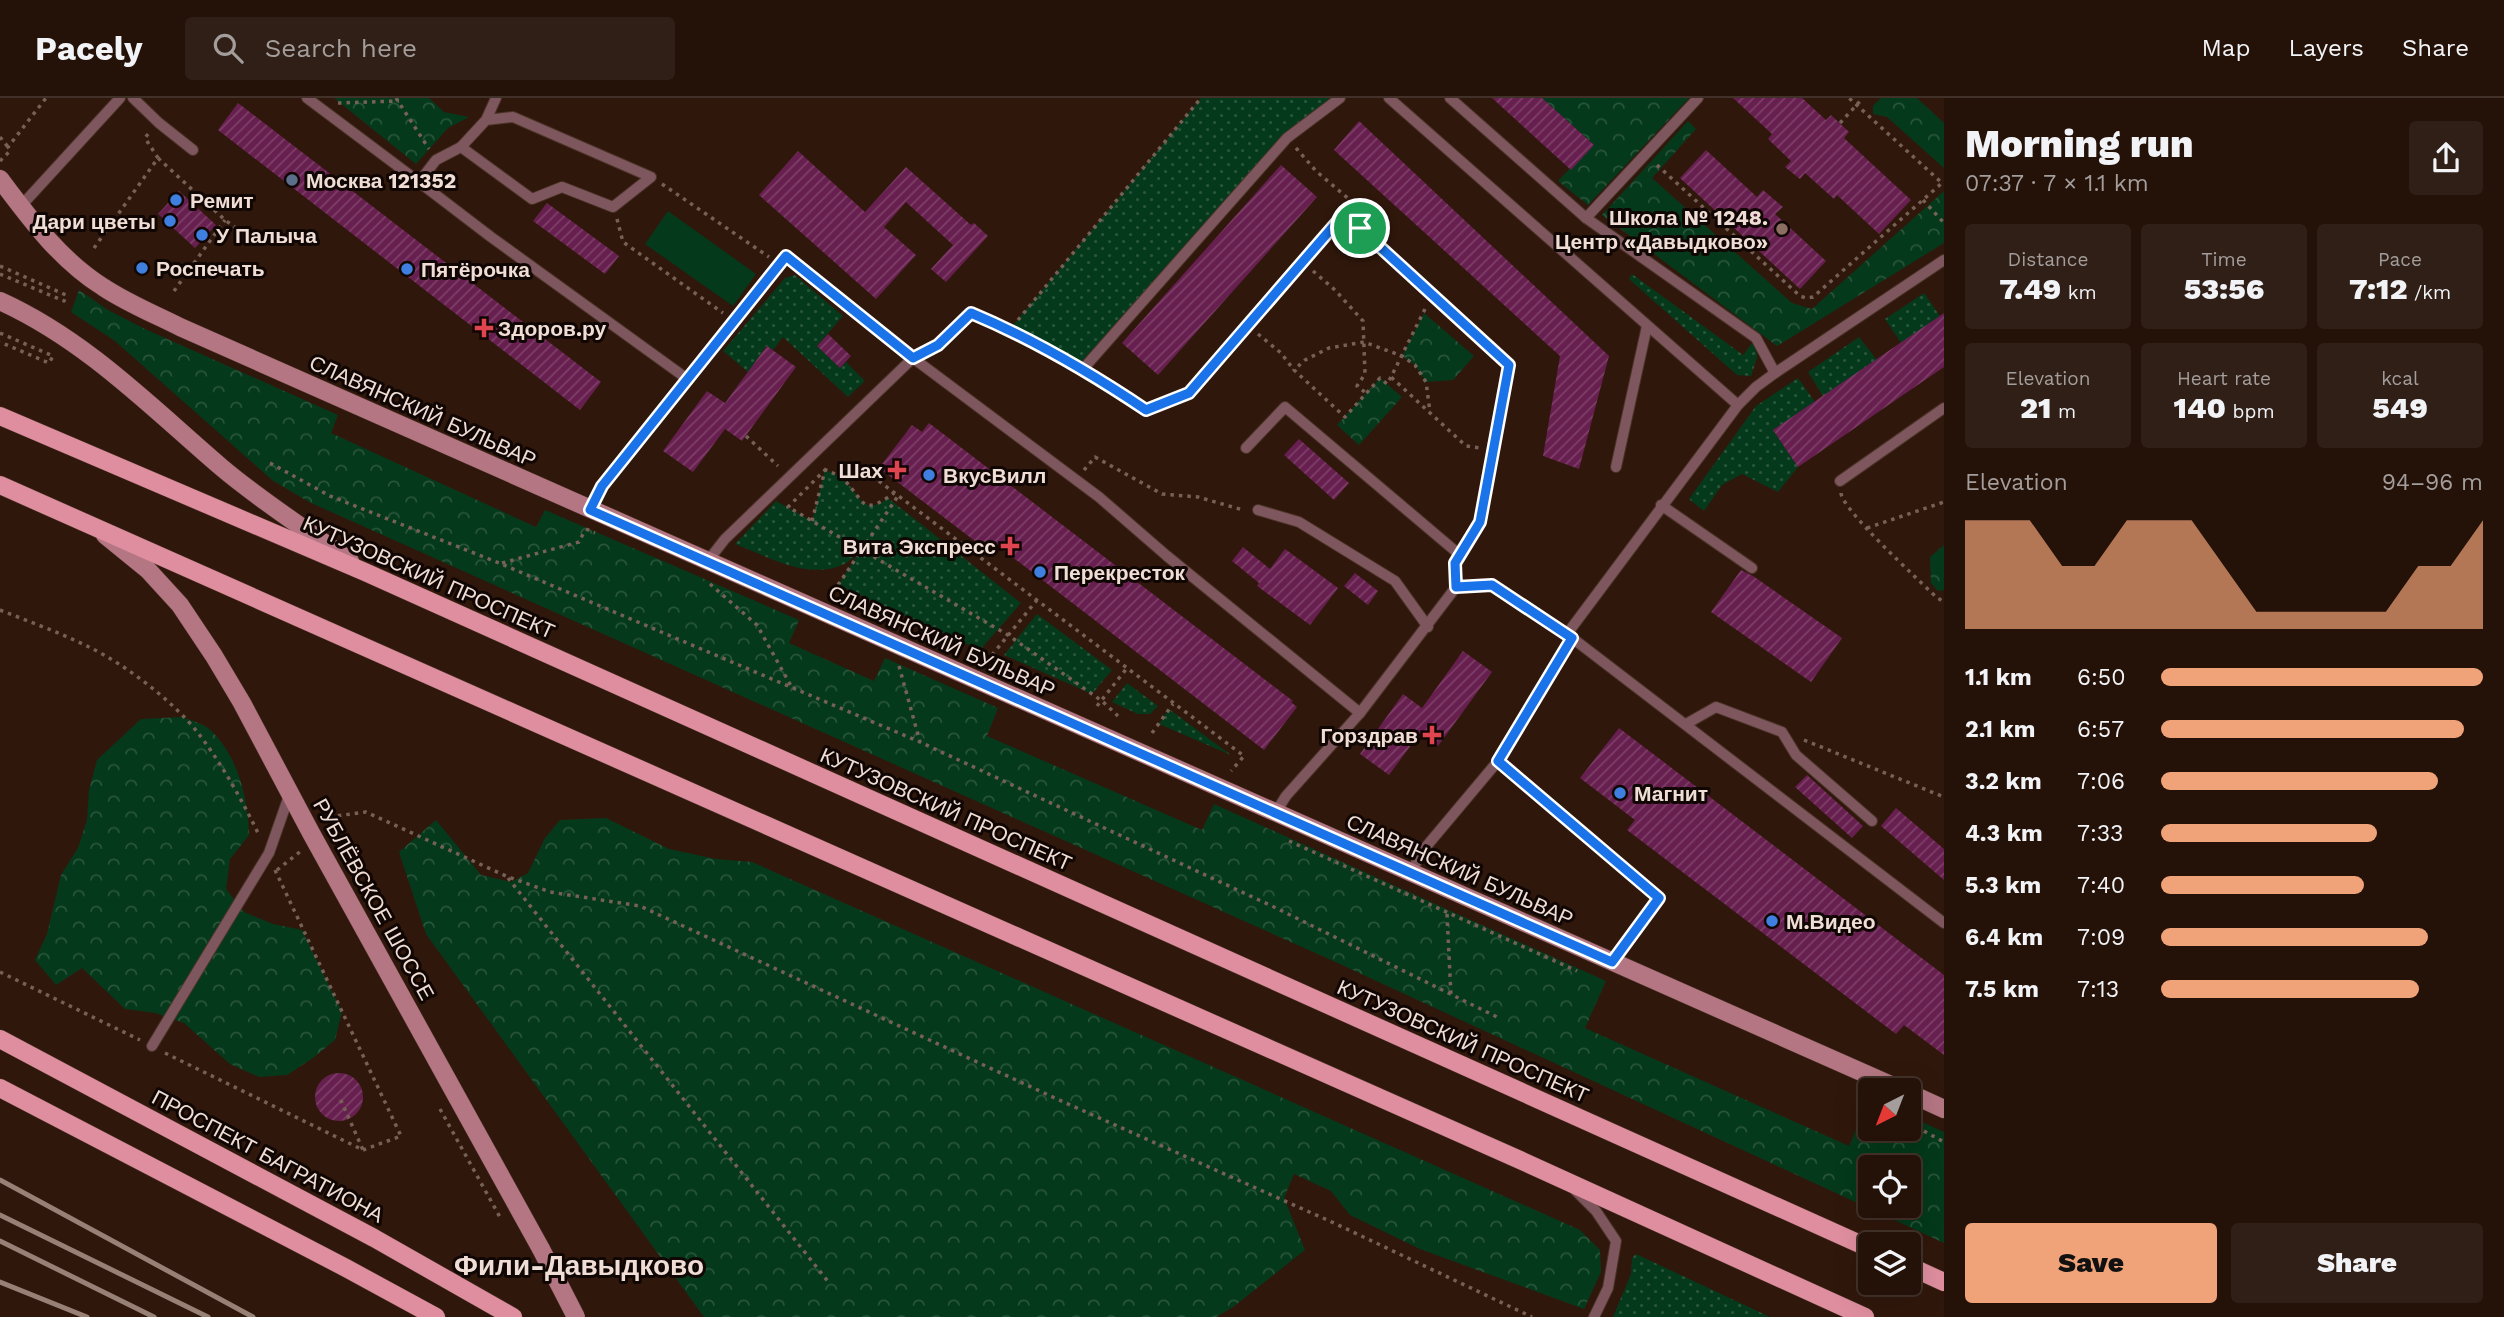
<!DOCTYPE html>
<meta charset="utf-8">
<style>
:root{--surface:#241108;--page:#301f16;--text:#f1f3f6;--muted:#a39d9c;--line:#413129;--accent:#f0a378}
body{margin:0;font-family:"Work Sans",sans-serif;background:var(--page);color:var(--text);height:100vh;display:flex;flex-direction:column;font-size:26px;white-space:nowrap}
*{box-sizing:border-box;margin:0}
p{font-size:23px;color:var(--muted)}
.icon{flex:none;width:38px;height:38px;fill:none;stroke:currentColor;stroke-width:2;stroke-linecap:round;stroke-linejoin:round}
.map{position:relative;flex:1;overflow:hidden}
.side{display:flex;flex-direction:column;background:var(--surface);width:560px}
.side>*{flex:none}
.needle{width:46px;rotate:222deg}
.buttons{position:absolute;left:1858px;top:980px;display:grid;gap:14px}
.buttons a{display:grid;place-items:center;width:63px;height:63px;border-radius:7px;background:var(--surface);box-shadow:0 7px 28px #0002,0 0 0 2px var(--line);font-size:35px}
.pin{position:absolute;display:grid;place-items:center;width:60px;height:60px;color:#fff;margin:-30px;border:4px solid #fff;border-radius:50%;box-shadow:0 2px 7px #0007}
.round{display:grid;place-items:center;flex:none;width:74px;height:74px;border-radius:7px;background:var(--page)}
.headline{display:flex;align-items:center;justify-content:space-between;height:119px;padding:0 21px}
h1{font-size:38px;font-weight:800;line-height:52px}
.stats{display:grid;grid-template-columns:repeat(3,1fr);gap:10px;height:119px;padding:7px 21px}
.stats div{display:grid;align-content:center;border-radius:7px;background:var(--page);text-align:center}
.stats b{font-size:30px;font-weight:800}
.stats small{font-size:19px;font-weight:400}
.stats p{font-size:19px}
.chart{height:196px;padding:14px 21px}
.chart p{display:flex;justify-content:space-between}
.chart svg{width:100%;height:126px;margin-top:7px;fill:var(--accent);opacity:.7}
.primary-button{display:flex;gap:14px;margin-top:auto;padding:14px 21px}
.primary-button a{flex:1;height:80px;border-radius:7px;background:var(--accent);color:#111;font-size:28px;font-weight:800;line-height:80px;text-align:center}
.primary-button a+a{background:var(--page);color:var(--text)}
ul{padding:0 21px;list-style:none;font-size:23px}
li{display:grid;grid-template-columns:112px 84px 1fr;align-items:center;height:52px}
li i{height:18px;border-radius:9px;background:var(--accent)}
header{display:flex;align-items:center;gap:42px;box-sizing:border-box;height:98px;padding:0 35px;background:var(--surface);border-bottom:2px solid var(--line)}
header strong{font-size:33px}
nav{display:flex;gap:38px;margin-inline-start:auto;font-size:24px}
.search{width:490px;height:63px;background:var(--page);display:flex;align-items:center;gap:18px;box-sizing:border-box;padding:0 24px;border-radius:7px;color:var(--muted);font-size:26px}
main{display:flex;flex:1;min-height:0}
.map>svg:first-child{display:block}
.grass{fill:url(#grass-dots)}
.forest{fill:url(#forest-crowns);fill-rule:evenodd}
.pitch{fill:#04391b}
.building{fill:url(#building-hatch)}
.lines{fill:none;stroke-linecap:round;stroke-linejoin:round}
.lane-casing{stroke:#4b3327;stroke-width:12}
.secondary-casing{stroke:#4b3327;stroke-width:19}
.primary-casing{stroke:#4b3327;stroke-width:19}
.path{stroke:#776156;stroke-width:3.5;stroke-dasharray:3.5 5;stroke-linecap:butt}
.lane{stroke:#7e565e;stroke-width:10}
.secondary{stroke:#b47683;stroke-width:18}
.primary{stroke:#de8e9f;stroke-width:18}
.rail{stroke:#978177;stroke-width:5}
.secondary-bridge-casing{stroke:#4b3327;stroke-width:19;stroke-linecap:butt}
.secondary-bridge{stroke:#b47683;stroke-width:18}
.route-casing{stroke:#fff;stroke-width:14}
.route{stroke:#1a73e8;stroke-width:9}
.service-dot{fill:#5c6f8a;stroke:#100603;stroke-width:2.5}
.shop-dot{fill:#3f7fe0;stroke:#100603;stroke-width:2.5}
.education-dot{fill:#8d6e63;stroke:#100603;stroke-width:2.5}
.health-dot{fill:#e0444e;stroke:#100603;stroke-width:2.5}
.labels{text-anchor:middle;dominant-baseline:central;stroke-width:6;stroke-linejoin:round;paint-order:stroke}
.poi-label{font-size:21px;font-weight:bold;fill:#f0ded6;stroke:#100603;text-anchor:start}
.street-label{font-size:21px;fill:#f0ded6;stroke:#100603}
.district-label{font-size:28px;font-weight:bold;fill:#f0ded6;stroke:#100603}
</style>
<header>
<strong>Pacely</strong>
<div class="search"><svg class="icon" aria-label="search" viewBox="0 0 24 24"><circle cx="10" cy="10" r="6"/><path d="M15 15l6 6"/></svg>Search here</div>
<nav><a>Map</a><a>Layers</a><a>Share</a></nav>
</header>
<main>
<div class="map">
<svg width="1944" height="1219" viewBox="0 0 1944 1219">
<defs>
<pattern id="grass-dots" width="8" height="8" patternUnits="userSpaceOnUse" patternTransform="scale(1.75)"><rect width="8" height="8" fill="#04391b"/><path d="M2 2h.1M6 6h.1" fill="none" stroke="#29553b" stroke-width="1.8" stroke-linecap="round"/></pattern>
<pattern id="forest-crowns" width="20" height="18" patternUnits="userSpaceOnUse" patternTransform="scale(1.75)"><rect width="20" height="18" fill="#04391b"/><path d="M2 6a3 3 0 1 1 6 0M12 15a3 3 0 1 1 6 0" fill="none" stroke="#29553b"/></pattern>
<pattern id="building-hatch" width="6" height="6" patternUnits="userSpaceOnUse" patternTransform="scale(1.75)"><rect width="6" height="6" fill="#671f4f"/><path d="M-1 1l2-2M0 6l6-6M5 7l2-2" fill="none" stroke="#7d3f68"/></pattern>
</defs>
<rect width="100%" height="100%" fill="#30170b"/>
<g class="grass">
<path d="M1201 0H1340L1287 40 1083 271 1010 231Z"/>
<path d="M1632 176 1743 257 1756 240 1757 260 1751 278 1737 277 1629 181Z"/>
<path d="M795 177 843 218 817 248 840 270 846 264 865 283 848 299 783 239 773 252 766 248 748 274 723 253 785 180Z"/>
<path d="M1924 195 1940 218 1901 245 1885 221Z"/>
<path d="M1859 239 1877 262 1823 298 1808 274Z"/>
<path d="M1798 280 1815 304 1773 332 1798 369 1778 394 1742 376 1722 387 1704 413 1689 401 1756 308Z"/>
<path d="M825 372C833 375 839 377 845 383 860 397 863 419 888 400L1021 505 980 552 838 487 859 454C854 458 848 465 842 467 807 482 767 458 735 446L776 403 812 423Z"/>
<path d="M1037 516 1112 572 1092 596 1004 557Z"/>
<path d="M1127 585 1158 608 1150 616H1138L1112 604Z"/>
<path d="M1169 611 1231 657 1159 626Z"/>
<path d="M1636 1156 1770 1219H1613L1631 1176 1632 1160Z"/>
</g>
<g class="forest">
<path d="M334 0H429L444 14 469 19 448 30 416 66Z"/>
<path d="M1542 0H1689L1588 107 1558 83 1593 46Z"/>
<path d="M1881 0H1917L1944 25V70L1887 19 1873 16V8Z"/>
<path d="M1688 23 1696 31 1652 80 1792 205 1812 211 1944 93V145L1777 248 1602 117Z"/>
<path d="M79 192 108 212 145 231 338 317 331 335 536 429 545 412 799 522 789 545 874 583 885 560 998 610 987 638 1202 732 1214 706 1606 883 1585 930 1849 1048 1870 1001 1871 1031H1909V1018L1944 1034V1145L1331 862 309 404 272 382 115 243 71 214ZM1871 1069H1909V1108H1871Z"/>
<path d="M1424 215 1474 258 1453 282 1426 284 1415 267 1402 258Z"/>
<path d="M1380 280 1402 299 1359 347 1337 327Z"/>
<path d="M1944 447V492L1938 493 1931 485 1930 459Z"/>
<path d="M182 619C190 622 201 625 208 630 238 656 248 700 249 737L230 761 226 791 244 814 273 826 302 832 342 914 335 942 313 960 287 977 259 979 230 966 184 925 155 915 125 911 82 870 56 887 35 862 47 836 61 777 78 750 87 722 89 692 97 662 141 621Z"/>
<path d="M606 720 669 751 716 761 752 764 1580 1132 1600 1152 1601 1174 1584 1211 1420 1151 1350 1117 1331 1093 1294 1076 1284 1100 1305 1152 1233 1209 1216 1219H704L426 836 399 754 436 722 481 777 511 784 528 775 545 740 560 722Z"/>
</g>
<path class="pitch" d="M668 113 756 176 733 208 645 146Z"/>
<g class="building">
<path d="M1492 0H1542L1594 47 1571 72Z"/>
<path d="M1733 0H1802L1826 22 1831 17 1849 34 1844 40 1911 102 1879 136 1837 97 1834 101 1805 75 1800 81 1785 69 1791 63 1768 41 1772 36Z"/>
<path d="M238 5 601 284 580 312 218 32Z"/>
<path d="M1359 23 1609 258 1579 371 1543 358 1560 258 1334 52Z"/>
<path d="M1706 52 1757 99 1763 92 1783 109 1775 116 1826 163 1800 191 1680 80Z"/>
<path d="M798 53 865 114 906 69 971 127 974 125 988 138 946 184 931 171 953 147 906 104 884 129 916 157 876 201 759 97Z"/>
<path d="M1281 67 1317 99 1158 277 1122 245Z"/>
<path d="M179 93 216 127 195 150 158 116Z"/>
<path d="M547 105 619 158 605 176 533 123Z"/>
<path d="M1944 215V269L1798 369 1773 332Z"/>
<path d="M828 236 851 258 840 270 817 248Z"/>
<path d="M767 248 796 269 742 343 725 331 693 374 663 353 707 293 725 305Z"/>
<path d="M929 325 1293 603 1291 604 1297 609 1264 652 994 445 988 453 879 370 912 327 922 334Z"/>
<path d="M1299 341 1349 385 1334 402 1284 357Z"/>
<path d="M1243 449 1270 471 1285 451 1338 490 1310 527 1257 488 1259 485 1232 463Z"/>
<path d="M1741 472 1753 478 1842 540 1811 584 1711 514Z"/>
<path d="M1355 475 1378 493 1368 507 1344 488Z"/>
<path d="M1463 553 1492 574 1438 648 1420 635 1389 677 1360 656 1403 596 1422 610Z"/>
<path d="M1619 630 1944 877V957L1904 927 1896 936 1627 732 1635 722 1580 680Z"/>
<path d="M1807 677 1863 728 1852 740 1795 689Z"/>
<path d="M1896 710 1944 751V782L1881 728Z"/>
<circle cx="339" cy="999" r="24"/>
</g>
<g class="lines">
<defs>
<g id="lane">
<path d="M133 0 159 25 193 52"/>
<path d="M307 0 419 84 436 62 461 49"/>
<path d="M1389 0 1738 307"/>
<path d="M1450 0 1586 120 1756 240 1775 275"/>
<path d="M486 22 513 19 651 79 613 109 562 89 532 101 461 49 486 22 496 0"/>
<path d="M419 84 491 139 686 280"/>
<path d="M21 108 120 0"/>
<path d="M1586 120 1698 0"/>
<path d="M1944 162 1775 275 1756 289 1738 307 1567 536 1944 825"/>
<path d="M1083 271 1287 40 1340 0"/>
<path d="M1246 350 1285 309 1460 457"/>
<path d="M1616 369 1647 228"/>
<path d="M1840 383 1944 310"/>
<path d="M1661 407 1752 470"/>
<path d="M590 412 602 388 786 158 913 260 938 247 971 215C1034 241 1090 275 1146 312L1189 295 1344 116 1509 267 1480 424 1455 465 1456 489 1360 615 1286 698 1276 714"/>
<path d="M1258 412 1299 424 1395 483 1428 529"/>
<path d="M707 464 725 441 913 260 1099 399 1167 458 1360 615"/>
<path d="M1686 626 1716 609 1782 634 1796 657 1872 723"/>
<path d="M1498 663 1659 800 1612 864"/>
<path d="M1410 775 1425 750 1498 663 1572 540"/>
<path d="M152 948 269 755 290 695"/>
<path d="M1573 1090 1596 1113 1616 1143 1608 1190 1594 1219"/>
</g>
<g id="secondary">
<path d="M0 81C30 121 60 162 103 189 127 205 154 216 180 229L1902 992"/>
<path d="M0 203C86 242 151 309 221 369 261 403 307 432 350 463"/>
<path d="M105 437 148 472 180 507 214 558 242 605 311 735 541 1151"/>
<path d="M1909 995 1944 1011"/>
</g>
<g id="primary">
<path d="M0 318 365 474 1871 1151"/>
<path d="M0 387 1520 1062 1865 1219"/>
<path d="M0 941 374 1140 513 1219"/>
<path d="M0 990 346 1170 436 1219"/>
<path d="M1909 1168 1944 1184"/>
</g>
</defs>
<use href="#lane" class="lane-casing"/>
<use href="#secondary" class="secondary-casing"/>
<use href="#primary" class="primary-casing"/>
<g class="path">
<path d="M396 0 429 51"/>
<path d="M338 5 399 3"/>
<path d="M1840 25 1863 0"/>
<path d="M148 36 145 40 158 60"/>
<path d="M0 39 8 49"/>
<path d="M1296 50 1316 73 1350 102"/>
<path d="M0 63 10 53 8 49 46 0"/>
<path d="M1657 67 1800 198 1806 200 1813 199 1942 85 1849 0"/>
<path d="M662 86 769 159"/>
<path d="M1923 102 1944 125"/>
<path d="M617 121 623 144 723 215"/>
<path d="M94 150 158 60 225 122 248 139"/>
<path d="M0 168 66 197 64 203 0 176"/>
<path d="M1313 173 1335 192 1363 223 1365 276 1357 288 1366 295"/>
<path d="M174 193 225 122"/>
<path d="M1425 211 1391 279 1466 348 1480 350"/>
<path d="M1018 222 1201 0"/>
<path d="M0 235 53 258 49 265 0 244"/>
<path d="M1258 236 1281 255 1294 272"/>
<path d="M1391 279 1387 286 1380 280 1345 319 1294 272 1305 262 1329 250 1364 244 1402 258 1415 267 1426 284 1430 314"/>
<path d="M746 338 778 368"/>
<path d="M270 365 330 398 499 465 920 644 1274 809 1497 919"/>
<path d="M824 371C831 375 838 376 844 382 865 402 860 420 894 395"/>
<path d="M1084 372 1095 359 1162 396 1198 399 1243 412"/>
<path d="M872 378 1244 658 1231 673"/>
<path d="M1841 395C1842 412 1919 482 1936 499L1944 504"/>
<path d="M812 423 825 372 788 409 812 423 1008 537 1102 603 1118 618"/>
<path d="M1867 430 1944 404"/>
<path d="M586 431 595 435"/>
<path d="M502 465 579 444 585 432"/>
<path d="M710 486 757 527 791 588"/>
<path d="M838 487 898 398"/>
<path d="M1468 488 1492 487 1556 529"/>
<path d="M0 512C30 524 61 535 89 549 126 567 173 603 198 635 222 666 242 702 259 737"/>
<path d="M992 557 1037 502"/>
<path d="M899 568 920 644"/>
<path d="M1097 608 1127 570"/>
<path d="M1152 635 1173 606"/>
<path d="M1804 642 1944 699"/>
<path d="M321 720 366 714 506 778 550 794 640 808 1057 1001 1334 1125 1532 1219"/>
<path d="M1289 743 1577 873"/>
<path d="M275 772 401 1038 363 1052"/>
<path d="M277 772 301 753"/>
<path d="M508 780 830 1186"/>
<path d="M1447 816 1451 898"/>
<path d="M0 874 140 942"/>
<path d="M165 955 363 1052 339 998"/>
<path d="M440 1011 501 1121"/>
<path d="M1909 1025 1944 1044"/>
</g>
<use href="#lane" class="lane"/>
<use href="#secondary" class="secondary"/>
<use href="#primary" class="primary"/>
<g class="rail">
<path d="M0 1082 253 1219"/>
<path d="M0 1117 208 1219"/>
<path d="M0 1143 154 1219"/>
<path d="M0 1184 87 1219"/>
</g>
<defs>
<path id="secondary-bridge" d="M541 1151 576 1219"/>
</defs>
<use href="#secondary-bridge" class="secondary-bridge-casing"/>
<use href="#secondary-bridge" class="secondary-bridge"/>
</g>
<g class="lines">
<defs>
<path id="route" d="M1344 116 1509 267 1480 424 1455 465 1456 489 1492 487 1572 540 1498 663 1659 800 1612 864 590 412 602 388 786 158 913 260 938 247 971 215C1033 241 1091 275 1146 312L1189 295Z"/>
</defs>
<use href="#route" class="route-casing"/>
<use href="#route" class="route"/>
</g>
<circle class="service-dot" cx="292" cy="82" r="7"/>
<g class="shop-dot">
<circle cx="176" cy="102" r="7"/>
<circle cx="170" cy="123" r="7"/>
<circle cx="202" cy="137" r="7"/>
<circle cx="142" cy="170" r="7"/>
<circle cx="407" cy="171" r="7"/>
<circle cx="929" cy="377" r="7"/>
<circle cx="1040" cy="474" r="7"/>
<circle cx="1620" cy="695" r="7"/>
<circle cx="1772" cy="823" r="7"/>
</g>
<circle class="education-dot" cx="1782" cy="131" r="7"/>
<g class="health-dot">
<path d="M480.5 219.5h7v7h7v7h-7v7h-7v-7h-7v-7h7z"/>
<path d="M893.5 361.5h7v7h7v7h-7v7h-7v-7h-7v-7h7z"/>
<path d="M1006.5 437.5h7v7h7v7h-7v7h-7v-7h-7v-7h7z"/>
<path d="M1428.5 626.5h7v7h7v7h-7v7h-7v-7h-7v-7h7z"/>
</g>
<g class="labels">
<g class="poi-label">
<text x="306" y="82">Москва 121352</text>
<text x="190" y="102">Ремит</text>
<text x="1768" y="119" text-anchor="end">Школа № 1248.<tspan x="1768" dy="24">Центр «Давыдково»</tspan></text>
<text x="156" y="123" text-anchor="end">Дари цветы</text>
<text x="216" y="137">У Палыча</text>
<text x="156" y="170">Роспечать</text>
<text x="421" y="171">Пятёрочка</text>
<text x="498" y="230">Здоров.ру</text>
<text x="883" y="372" text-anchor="end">Шах</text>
<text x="943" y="377">ВкусВилл</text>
<text x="996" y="448" text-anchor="end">Вита Экспресс</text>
<text x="1054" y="474">Перекресток</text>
<text x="1418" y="637" text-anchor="end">Горздрав</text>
<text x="1634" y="695">Магнит</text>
<text x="1786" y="823">М.Видео</text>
</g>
<g class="street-label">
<text transform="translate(423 313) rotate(24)">СЛАВЯНСКИЙ БУЛЬВАР</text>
<text transform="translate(429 479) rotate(24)">КУТУЗОВСКИЙ ПРОСПЕКТ</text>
<text transform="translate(942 543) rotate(24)">СЛАВЯНСКИЙ БУЛЬВАР</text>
<text transform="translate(946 711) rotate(24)">КУТУЗОВСКИЙ ПРОСПЕКТ</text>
<text transform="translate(1460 772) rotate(24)">СЛАВЯНСКИЙ БУЛЬВАР</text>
<text transform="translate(374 801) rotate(61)">РУБЛЁВСКОЕ ШОССЕ</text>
<text transform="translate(1463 943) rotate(24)">КУТУЗОВСКИЙ ПРОСПЕКТ</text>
<text transform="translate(268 1058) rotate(28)">ПРОСПЕКТ БАГРАТИОНА</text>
</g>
<g class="district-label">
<text x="579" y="1167">Фили-Давыдково</text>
</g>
</g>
</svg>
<div class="buttons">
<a><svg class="needle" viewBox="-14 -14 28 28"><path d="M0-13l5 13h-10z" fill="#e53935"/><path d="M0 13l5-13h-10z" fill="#a39d9c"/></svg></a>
<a><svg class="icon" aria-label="locate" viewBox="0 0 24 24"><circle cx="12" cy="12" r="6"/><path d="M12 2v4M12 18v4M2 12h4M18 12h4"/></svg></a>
<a><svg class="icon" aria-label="layers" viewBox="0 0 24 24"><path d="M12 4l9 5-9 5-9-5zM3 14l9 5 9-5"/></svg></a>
</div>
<div class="pin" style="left:1360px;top:130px;background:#1e9e55"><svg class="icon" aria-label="arrive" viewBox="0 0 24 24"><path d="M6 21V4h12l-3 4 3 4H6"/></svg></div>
</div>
<section class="side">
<div class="headline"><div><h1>Morning run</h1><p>07:37 · 7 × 1.1 km</p></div><a class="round"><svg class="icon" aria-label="share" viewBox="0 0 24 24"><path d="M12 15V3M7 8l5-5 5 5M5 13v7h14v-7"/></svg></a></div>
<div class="stats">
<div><p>Distance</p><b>7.49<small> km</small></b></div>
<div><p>Time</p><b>53:56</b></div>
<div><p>Pace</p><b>7:12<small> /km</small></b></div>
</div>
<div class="stats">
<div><p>Elevation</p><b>21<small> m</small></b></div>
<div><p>Heart rate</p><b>140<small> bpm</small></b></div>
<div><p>kcal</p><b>549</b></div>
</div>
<div class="chart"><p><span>Elevation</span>94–96 m</p>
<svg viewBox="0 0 160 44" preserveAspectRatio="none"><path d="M0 44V6L10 6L20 6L30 22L40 22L50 6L60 6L70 6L80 22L90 38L100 38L110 38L120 38L130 38L140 22L150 22L160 6V44z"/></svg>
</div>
<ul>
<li><b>1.1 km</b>6:50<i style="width:100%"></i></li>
<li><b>2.1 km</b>6:57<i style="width:94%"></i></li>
<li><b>3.2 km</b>7:06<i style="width:86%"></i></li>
<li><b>4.3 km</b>7:33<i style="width:67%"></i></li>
<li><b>5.3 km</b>7:40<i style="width:63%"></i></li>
<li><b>6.4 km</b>7:09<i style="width:83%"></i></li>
<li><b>7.5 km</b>7:13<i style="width:80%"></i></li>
</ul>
<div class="primary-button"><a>Save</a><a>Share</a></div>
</section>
</main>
